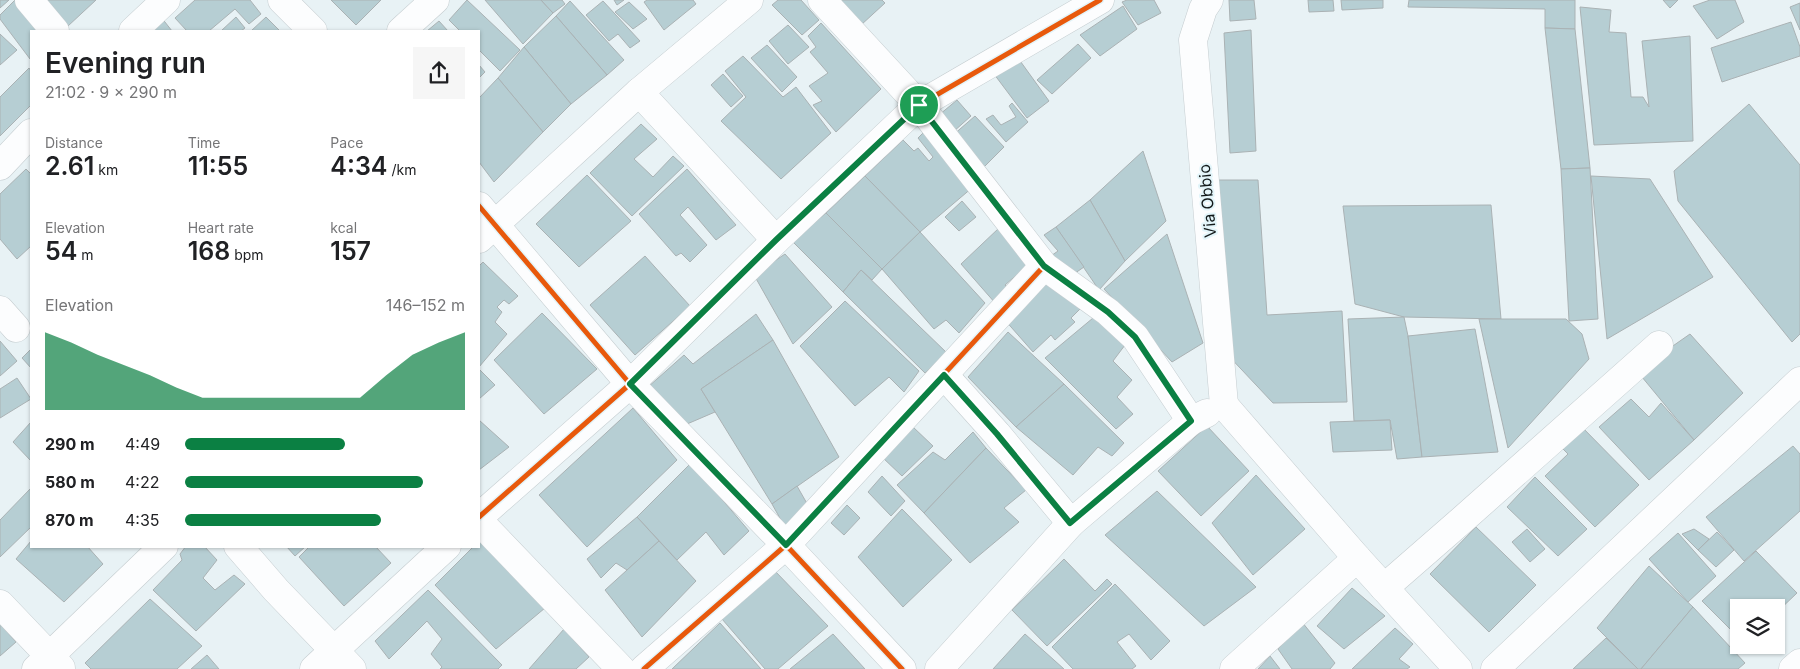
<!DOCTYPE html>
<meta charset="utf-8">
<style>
:root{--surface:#fff;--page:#f6f6f6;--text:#202124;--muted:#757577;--accent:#0b8043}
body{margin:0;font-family:Inter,sans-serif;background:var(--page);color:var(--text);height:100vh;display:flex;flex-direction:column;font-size:19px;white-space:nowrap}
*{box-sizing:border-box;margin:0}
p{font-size:16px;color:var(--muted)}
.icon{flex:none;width:28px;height:28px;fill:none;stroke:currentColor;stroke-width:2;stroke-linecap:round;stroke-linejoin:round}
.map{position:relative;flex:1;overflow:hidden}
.details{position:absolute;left:30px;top:30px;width:450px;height:518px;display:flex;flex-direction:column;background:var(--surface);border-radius:0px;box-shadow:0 1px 4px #0004}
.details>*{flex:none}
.controls{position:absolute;left:1730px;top:599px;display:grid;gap:10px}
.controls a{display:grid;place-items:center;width:55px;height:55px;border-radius:0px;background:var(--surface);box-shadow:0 1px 4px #0004;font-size:25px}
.pin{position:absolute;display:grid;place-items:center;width:42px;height:42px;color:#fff;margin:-21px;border:2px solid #fff;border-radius:50%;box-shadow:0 1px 5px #0007}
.round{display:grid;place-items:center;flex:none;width:52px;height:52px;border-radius:0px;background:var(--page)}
.head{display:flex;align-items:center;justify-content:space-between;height:85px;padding:0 15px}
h1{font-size:28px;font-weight:600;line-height:38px}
.stats{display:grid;grid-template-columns:repeat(3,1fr);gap:8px;height:85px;padding:5px 15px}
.stats div{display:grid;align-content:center}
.stats b{font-size:25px;font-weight:600}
.stats small{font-size:14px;font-weight:400}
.stats p{font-size:14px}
.chart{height:140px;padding:10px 15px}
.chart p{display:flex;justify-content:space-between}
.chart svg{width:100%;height:90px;margin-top:5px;fill:var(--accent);opacity:.7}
ul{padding:0 15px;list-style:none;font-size:16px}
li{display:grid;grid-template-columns:80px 60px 1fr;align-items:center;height:38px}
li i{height:12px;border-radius:6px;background:var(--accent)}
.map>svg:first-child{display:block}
.building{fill:#b6ced3;stroke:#aab2b4}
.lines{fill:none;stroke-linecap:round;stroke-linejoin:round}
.minor-casing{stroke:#c5cdd0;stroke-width:29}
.minor{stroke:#fcfdfe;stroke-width:28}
.cycleway-casing{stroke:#e3f5fa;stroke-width:8}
.cycleway{stroke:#e8590c;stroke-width:5}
.route-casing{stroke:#fff;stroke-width:10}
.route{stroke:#0b8043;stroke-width:6}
.labels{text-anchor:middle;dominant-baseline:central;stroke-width:4;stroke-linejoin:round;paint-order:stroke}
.street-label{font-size:16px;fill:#12191a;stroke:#e3f5fa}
</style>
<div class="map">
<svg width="1800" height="669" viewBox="0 0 1800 669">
<rect width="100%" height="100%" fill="#e8f2f5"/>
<g class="building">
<path d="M0 0H9L0 8Z"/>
<path d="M15 0H18L44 31H31L30 59 0 19V15Z"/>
<path d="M38 0H96L68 26Z"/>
<path d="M195 0H250L261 14 249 24 235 9 209 31H187L175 18Z"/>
<path d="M331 0H381L356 25Z"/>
<path d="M467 0 520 50 500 71 479 50V31H460L449 20Z"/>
<path d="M485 0H541L553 13 523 44Z"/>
<path d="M541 0H562L565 4 553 13Z"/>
<path d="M614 0H624L617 5Z"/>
<path d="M647 0H693L696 4 664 30 644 2Z"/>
<path d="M778 0H801L819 20 802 35 772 5Z"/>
<path d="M839 0H882L885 3 861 25Z"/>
<path d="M1127 0H1154L1161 13 1138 25 1122 2Z"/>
<path d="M1229 0H1254L1256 19 1230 21Z"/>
<path d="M1308 0H1333L1334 11 1309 12Z"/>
<path d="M1341 0H1383V8L1342 10Z"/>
<path d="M1409 0H1575V29L1545 28V9L1408 7Z"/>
<path d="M1663 0H1678L1670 8Z"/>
<path d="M1710 0H1735L1744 22 1717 39 1693 6Z"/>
<path d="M570 1 624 60 607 75 556 16Z"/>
<path d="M603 1 640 41 630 48 618 34 609 41 586 15Z"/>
<path d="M629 2 647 19 633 29 615 12Z"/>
<path d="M1800 3V30L1790 7Z"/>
<path d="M1123 6 1137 29 1100 56 1080 35Z"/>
<path d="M1580 7 1611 10 1609 32 1626 33 1631 97H1643L1649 107 1642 41 1690 36 1693 141 1594 145Z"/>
<path d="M556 16 607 75 571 104 524 47Z"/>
<path d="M161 17 172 31H147Z"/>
<path d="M236 17 245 28 241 31H221Z"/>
<path d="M266 17 280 31H251Z"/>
<path d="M439 21 448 31H427Z"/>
<path d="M1791 22 1800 47V56L1722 82 1711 48Z"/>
<path d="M821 23 881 89 836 132 813 105 822 101 809 86 828 73 810 52 816 47 808 36Z"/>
<path d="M788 25 809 47 788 64 769 41Z"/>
<path d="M1545 28 1575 29 1590 168 1561 169Z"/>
<path d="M1251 30 1256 151 1230 153 1224 33Z"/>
<path d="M0 34 17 50 0 65Z"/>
<path d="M1078 44 1091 58 1052 94 1037 80Z"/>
<path d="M767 45 797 77 782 92 751 58Z"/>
<path d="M524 47 571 104 543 132 498 78Z"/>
<path d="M743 56 783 97 796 87 831 133 781 179 721 121 746 97 725 71Z"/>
<path d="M1018 58 1049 101 1027 118 994 74Z"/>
<path d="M479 65 485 72 479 78Z"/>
<path d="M29 68 31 71V105L0 136V97Z"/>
<path d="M723 74 743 96 731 107 711 85Z"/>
<path d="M498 78 543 132 494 182 479 162V98Z"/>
<path d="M957 100 971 116 953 132 939 115Z"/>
<path d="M1012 103 1028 122 1006 142 986 119 993 115 1001 125 1016 117 1009 106Z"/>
<path d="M1749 104 1800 165V334L1792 342 1678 201 1674 171Z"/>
<path d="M975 116 1004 147 982 169 952 136Z"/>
<path d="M641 124 657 139 634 159 653 177 673 156 684 166 632 216 590 173Z"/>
<path d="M924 132 973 187 920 232 865 176 903 140 914 151 918 148 929 161 933 157 918 138Z"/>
<path d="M1143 151 1166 221 1125 261 1090 200Z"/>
<path d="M1590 168 1598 319 1569 321 1561 169Z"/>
<path d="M26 169 31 174V246L17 259 0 239V194Z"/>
<path d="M687 169 736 225 716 240 688 207 680 215 707 245 690 262 681 253 676 256 639 214Z"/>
<path d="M587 175 631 221 579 267 536 224Z"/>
<path d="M865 176 920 232 882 269 826 213Z"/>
<path d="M1591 176 1650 179 1713 277 1607 339Z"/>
<path d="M1213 180H1258L1267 315 1342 311 1347 402 1273 403 1225 352Z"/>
<path d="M1090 200 1125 261 1099 290 1056 227Z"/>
<path d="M962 201 976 217 959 231 945 217Z"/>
<path d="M1491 205 1501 319 1404 317 1355 304 1343 206Z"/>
<path d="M826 213 882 269 872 280 861 270 843 292 792 241Z"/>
<path d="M1056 227 1084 267 1065 280 1048 258 1058 251 1044 235Z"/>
<path d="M999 228 1035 259 1005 285 1011 292 996 304 961 264Z"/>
<path d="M920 232 985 303 959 333 946 320 934 329 882 269Z"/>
<path d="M1167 234 1203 343 1172 362 1104 289Z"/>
<path d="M785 254 832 307 793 344 754 275Z"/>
<path d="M645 256 690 306 635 355 590 305Z"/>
<path d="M483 262 518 296 509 304 504 300 497 307 502 312 495 322 507 334 479 367V266Z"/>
<path d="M861 270 947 353 925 373 843 292Z"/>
<path d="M1050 275 1082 307 1071 318 1075 322 1055 340 1051 335 1033 352 1004 319Z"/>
<path d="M845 301 919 371 904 392 889 377 855 406 800 346Z"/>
<path d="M542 313 597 369 544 414 494 360Z"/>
<path d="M1099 313 1128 341 1113 361 1132 380 1117 397 1133 414 1116 429 1045 358Z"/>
<path d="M756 314 773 340 701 389 715 412 687 424 648 387 684 355 693 364Z"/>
<path d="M1404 317 1408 336 1422 457 1397 459 1390 420 1354 421 1348 319Z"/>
<path d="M1479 319H1566L1582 334 1589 359 1508 448Z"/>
<path d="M1475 329 1498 452 1422 457 1408 336Z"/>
<path d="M1008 332 1064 384 1016 427 968 377Z"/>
<path d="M1690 334 1743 393 1694 440 1637 371Z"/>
<path d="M773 340 839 457 772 504 701 389Z"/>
<path d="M0 341 17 361 0 376Z"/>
<path d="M31 349V368L22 358Z"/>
<path d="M479 369 495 385 479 399Z"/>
<path d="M17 378 31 399 0 418V389Z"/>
<path d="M1064 384 1124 443 1112 456 1098 447 1073 475 1016 427Z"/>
<path d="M1631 399 1649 417 1661 403 1694 440 1649 480 1599 427Z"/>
<path d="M633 408 677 460 587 547 539 495Z"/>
<path d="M479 420 509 447 479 470Z"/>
<path d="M1390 420 1392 450 1333 452 1330 422Z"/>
<path d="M31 422V461L13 442Z"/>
<path d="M1578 423 1639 485 1595 527 1545 476 1568 454 1557 443Z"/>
<path d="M1207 426 1249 471 1201 516 1158 471Z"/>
<path d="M913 427 933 446 902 476 882 457Z"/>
<path d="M973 432 986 448 924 513 897 485 933 452 945 460Z"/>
<path d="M1793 446 1800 454V511L1744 561 1706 517Z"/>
<path d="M986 448 1026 490 1004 508 1019 522 970 563 924 513Z"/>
<path d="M691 463 749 531 724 555 706 532 677 560 637 517Z"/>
<path d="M1256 475 1305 529 1253 575 1212 523Z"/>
<path d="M882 476 905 501 891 516 868 492Z"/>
<path d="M1535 477 1587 529 1558 556 1507 507Z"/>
<path d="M797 486 813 514 786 529 772 504Z"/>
<path d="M31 488V527L0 557V520Z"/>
<path d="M1157 491 1256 587 1204 626 1105 535Z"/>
<path d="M847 505 860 518 844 535 831 523Z"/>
<path d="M902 509 952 560 903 607 858 557Z"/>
<path d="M637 517 659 541 627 570 616 563 601 578 587 559Z"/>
<path d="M1476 527 1536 585 1489 632 1430 574Z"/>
<path d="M1527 529 1545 549 1530 562 1512 542Z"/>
<path d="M1694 529 1709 539 1698 550 1682 534Z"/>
<path d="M1717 532 1734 550 1716 567 1698 550Z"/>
<path d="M1678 533 1716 576 1688 602 1649 559Z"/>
<path d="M31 541V546H87L103 564 64 602 16 559Z"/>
<path d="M480 541 545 608 496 649 435 585 474 546H479Z"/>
<path d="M659 541 696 581 642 637 605 590Z"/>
<path d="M186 546H204L217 560 203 578 215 590 234 575 245 584 196 631 153 590 182 560 180 554Z"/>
<path d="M286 546H306L295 556Z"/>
<path d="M310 546H375L391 563 344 606 299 557Z"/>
<path d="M1756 551 1797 593 1776 613V608H1739V638L1702 601Z"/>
<path d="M1064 559 1095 591 1107 579 1112 584 1047 646 1012 610Z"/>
<path d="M1649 566 1693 607 1641 669H1638L1597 628Z"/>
<path d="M774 570 828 626 778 669H765L722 619Z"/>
<path d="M1115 584 1170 641 1151 660 1129 634 1117 642 1136 666 1132 669H1073L1052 647Z"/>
<path d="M1352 588 1385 616 1344 649 1317 626Z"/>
<path d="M428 590 502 665 498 669H440L442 667 431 654 442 639 427 621 389 659 375 641Z"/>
<path d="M150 599 202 646 177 669H91L85 663Z"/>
<path d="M1693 607 1745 663 1738 669H1641Z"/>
<path d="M1302 622 1335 663 1330 669H1292L1278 649Z"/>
<path d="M720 623 761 669H672Z"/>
<path d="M0 624 16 642 0 656Z"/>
<path d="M1395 628 1413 644 1399 659 1410 667 1407 669H1352Z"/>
<path d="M564 629 589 657 576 669H529Z"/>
<path d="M833 634 865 669H790Z"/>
<path d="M1025 634 1064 669H993Z"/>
<path d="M1606 638 1638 669H1573Z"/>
<path d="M207 655 219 669H191Z"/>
<path d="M1270 656 1280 669H1258Z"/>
</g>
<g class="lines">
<defs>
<g id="minor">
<path d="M29 0 55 31"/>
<path d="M282 0 313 31"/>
<path d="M822 0 919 105 1044 266 1108 312 1135 337 1191 421"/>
<path d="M1209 0 1203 9 1193 40 1224 405"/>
<path d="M133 31 166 0"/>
<path d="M401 31 435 0"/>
<path d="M639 92 776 240"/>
<path d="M0 166 31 133"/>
<path d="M479 206 630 384 786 545 902 669"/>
<path d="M479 239 639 92 749 0"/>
<path d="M0 310 16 328"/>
<path d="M944 375 997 434 1071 523"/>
<path d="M1224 405 1357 558 1458 669"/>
<path d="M479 517 630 384 776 240 919 105 1100 0"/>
<path d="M479 521 621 669"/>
<path d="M238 546 276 590 352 669"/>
<path d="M1384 588 1462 520 1659 345"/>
<path d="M0 604 61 668"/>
<path d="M36 669 164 546"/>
<path d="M314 669 447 546"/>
<path d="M644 669 786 545 1044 266"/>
<path d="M939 669 1071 523 1191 421 1207 413"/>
<path d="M1234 669 1357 558"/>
<path d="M1495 669 1800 381"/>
<path d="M1793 669 1800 663"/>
</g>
</defs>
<use href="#minor" class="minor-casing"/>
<use href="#minor" class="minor"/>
<defs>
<g id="cycleway">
<path d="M479 206 630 384 786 545 902 669"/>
<path d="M479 517 630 384 776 240 919 105 1100 0"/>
<path d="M644 669 786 545 1044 266"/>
</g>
</defs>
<use href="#cycleway" class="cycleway-casing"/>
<use href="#cycleway" class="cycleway"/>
</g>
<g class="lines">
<defs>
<path id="route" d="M919 105 1044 266 1108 312 1135 337 1191 421 1070 523 997 434 944 375 786 545 630 384 776 240Z"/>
</defs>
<use href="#route" class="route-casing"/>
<use href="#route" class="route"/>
</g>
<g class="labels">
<g class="street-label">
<text transform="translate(1207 201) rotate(-95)">Via Obbio</text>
</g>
</g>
</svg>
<div class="controls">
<a><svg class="icon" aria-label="layers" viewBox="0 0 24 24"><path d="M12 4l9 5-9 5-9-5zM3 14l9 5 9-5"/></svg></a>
</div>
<div class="pin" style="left:919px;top:105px;background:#1e9e55"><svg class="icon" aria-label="arrive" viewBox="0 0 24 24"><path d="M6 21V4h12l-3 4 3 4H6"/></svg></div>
<section class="details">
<div class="head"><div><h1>Evening run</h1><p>21:02 · 9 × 290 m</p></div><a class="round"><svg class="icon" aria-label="share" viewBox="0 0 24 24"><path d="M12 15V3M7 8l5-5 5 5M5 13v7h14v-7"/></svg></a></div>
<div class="stats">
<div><p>Distance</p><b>2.61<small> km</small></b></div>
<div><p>Time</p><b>11:55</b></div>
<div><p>Pace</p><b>4:34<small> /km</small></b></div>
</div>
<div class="stats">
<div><p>Elevation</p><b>54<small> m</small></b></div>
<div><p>Heart rate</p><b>168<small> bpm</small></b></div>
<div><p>kcal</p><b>157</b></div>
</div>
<div class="chart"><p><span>Elevation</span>146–152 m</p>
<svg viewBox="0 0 160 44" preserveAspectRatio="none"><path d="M0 44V6L10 11L20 17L30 22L40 27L50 33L60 38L70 38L80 38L90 38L100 38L110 38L120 38L130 27L140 17L150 11L160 6V44z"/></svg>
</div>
<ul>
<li><b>290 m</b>4:49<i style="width:57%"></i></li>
<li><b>580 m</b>4:22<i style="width:85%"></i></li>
<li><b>870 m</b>4:35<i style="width:70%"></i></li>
</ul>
</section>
</div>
